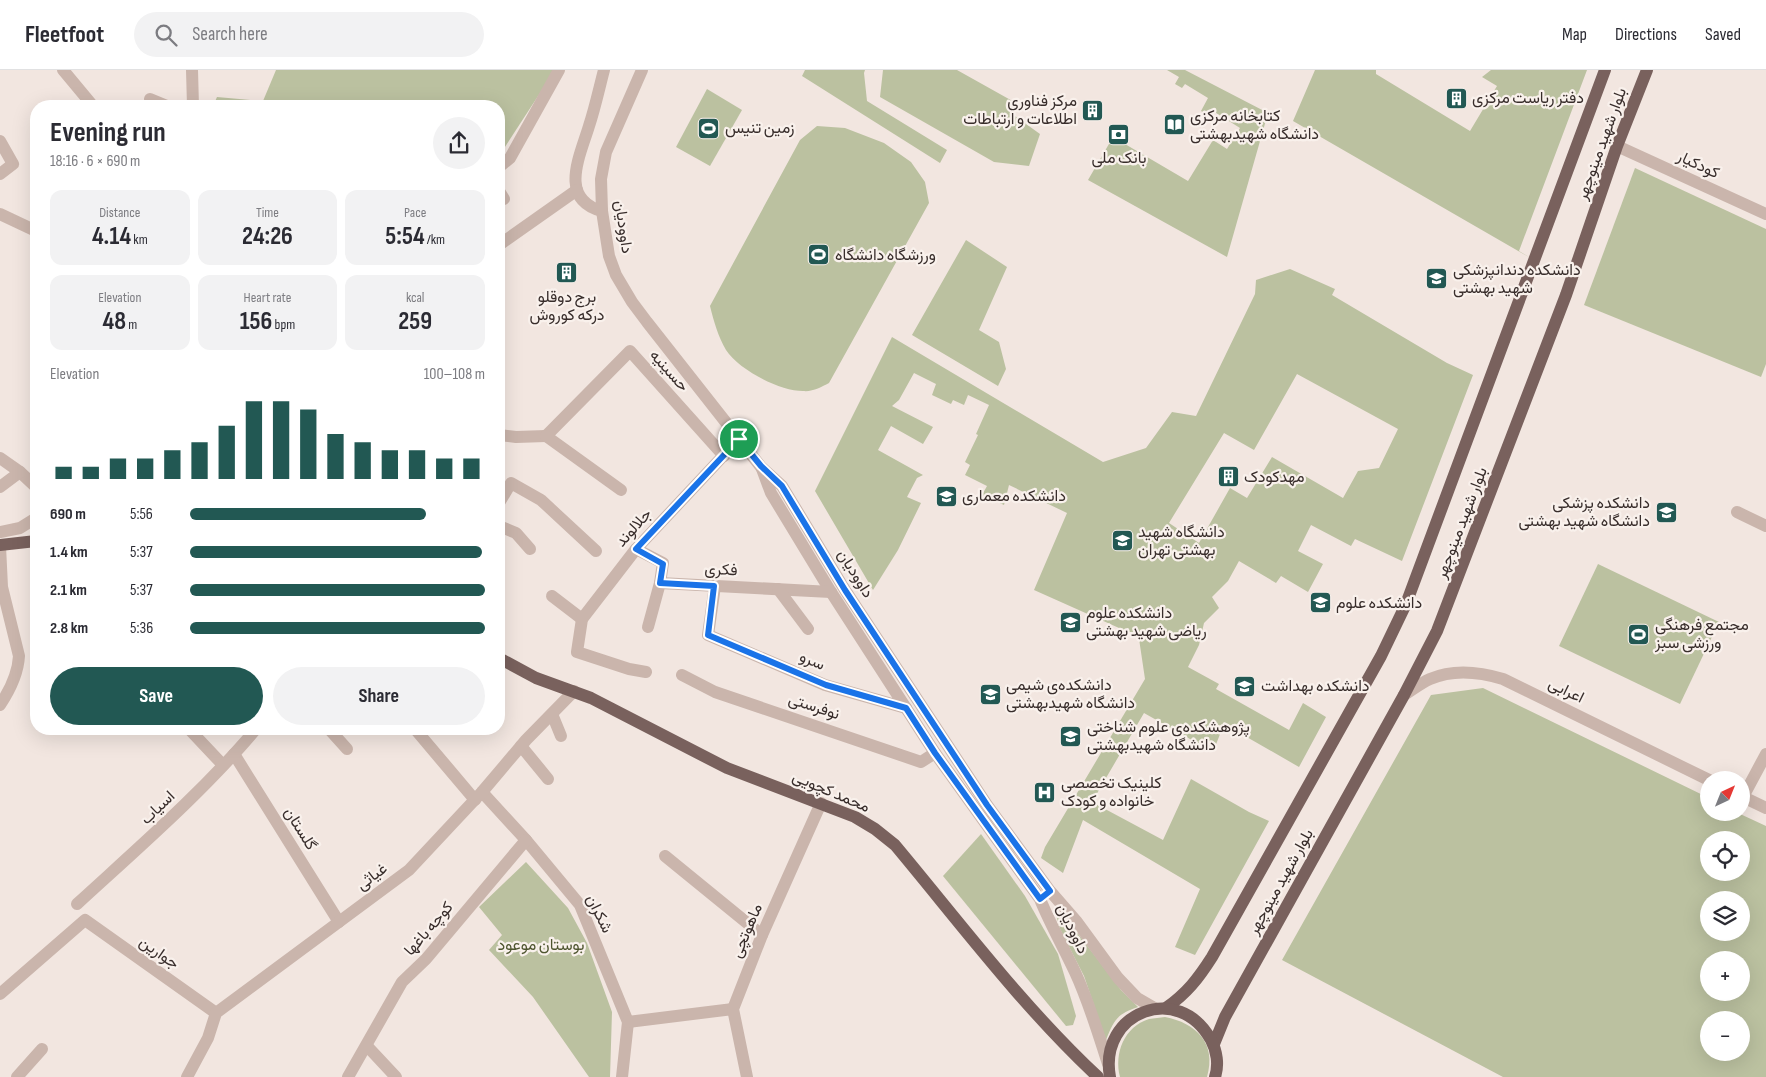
<!DOCTYPE html>
<meta charset="utf-8">
<style>
:root{--surface:#fff;--page:#f2f2f3;--text:#2b2b33;--muted:#7c7c81;--line:#e1e1e2;--accent:#225853}
body{margin:0;font-family:"Sofia Sans Condensed",Vazirmatn,sans-serif;background:var(--page);color:var(--text);height:100vh;display:flex;flex-direction:column;font-size:19px;white-space:nowrap}
*{box-sizing:border-box;margin:0}
p{font-size:16px;color:var(--muted)}
.icon{flex:none;width:28px;height:28px;fill:none;stroke:currentColor;stroke-width:2;stroke-linecap:round;stroke-linejoin:round}
.map{position:relative;flex:1;overflow:hidden}
.panel{position:absolute;left:30px;top:30px;width:475px;height:635px;display:flex;flex-direction:column;background:var(--surface);border-radius:20px;box-shadow:0 5px 20px #0002}
.panel>*{flex:none}
.needle{width:32px;rotate:43deg}
.controls{position:absolute;left:1700px;top:701px;display:grid;gap:10px}
.controls a{display:grid;place-items:center;width:50px;height:50px;border-radius:50%;background:var(--surface);box-shadow:0 5px 20px #0002;font-size:25px}
.pin{position:absolute;display:grid;place-items:center;width:42px;height:42px;color:#fff;margin:-21px;border:2px solid #fff;border-radius:50%;box-shadow:0 1px 5px #0007}
.round{display:grid;place-items:center;flex:none;width:52px;height:52px;border-radius:26px;background:var(--page)}
.headline{display:flex;align-items:center;justify-content:space-between;height:85px;padding:0 20px}
h1{font-size:28px;font-weight:700;line-height:38px}
.metrics{display:grid;grid-template-columns:repeat(3,1fr);gap:8px;height:85px;padding:5px 20px}
.metrics div{display:grid;align-content:center;border-radius:12px;background:var(--page);text-align:center}
.metrics b{font-size:25px;font-weight:700}
.metrics small{font-size:14px;font-weight:400}
.metrics p{font-size:14px}
.chart{height:140px;padding:10px 20px}
.chart p{display:flex;justify-content:space-between}
.chart svg{width:100%;height:90px;margin-top:5px;stroke:var(--accent);stroke-width:6}
.button{display:flex;gap:10px;margin-top:auto;padding:10px 20px}
.button a{flex:1;height:58px;border-radius:30px;background:var(--accent);color:#fff;font-size:20px;font-weight:700;line-height:58px;text-align:center}
.button a+a{background:var(--page);color:var(--text)}
ul{padding:0 20px;list-style:none;font-size:16px}
li{display:grid;grid-template-columns:80px 60px 1fr;align-items:center;height:38px}
li i{height:12px;border-radius:6px;background:var(--accent)}
header{display:flex;align-items:center;gap:30px;box-sizing:border-box;height:70px;padding:0 25px;background:var(--surface);border-bottom:1px solid var(--line)}
header strong{font-size:24px}
nav{display:flex;gap:28px;margin-inline-start:auto;font-size:18px}
.search{width:350px;height:45px;background:var(--page);display:flex;align-items:center;gap:12px;box-sizing:border-box;padding:0 18px;border-radius:28px;color:var(--muted);font-size:19px}
.map>svg:first-child{display:block}
.green{fill:#bbc1a0;fill-rule:evenodd}
.lines{fill:none;stroke-linecap:round;stroke-linejoin:round}
.minor{stroke:#cab5ac;stroke-width:12}
.major{stroke:#79615d;stroke-width:12}
.route-casing{stroke:#fff;stroke-width:10}
.route{stroke:#1a73e8;stroke-width:6}
.labels{text-anchor:middle;dominant-baseline:central;stroke-width:4.5;stroke-linejoin:round;paint-order:stroke}
.poi-label{font-size:16px;fill:#382d2b;stroke:#f9f1ec;text-anchor:start}
.street-label{font-size:16px;fill:#382d2b;stroke:#f9f1ec}
.park-label{font-size:16px;fill:#4e552f;stroke:#f9f1ec}
</style>
<header>
<strong>Fleetfoot</strong>
<div class="search"><svg class="icon" aria-label="search" viewBox="0 0 24 24"><circle cx="10" cy="10" r="6"/><path d="M15 15l6 6"/></svg>Search here</div>
<nav><a>Map</a><a>Directions</a><a>Saved</a></nav>
</header>
<div class="map">
<svg width="1766" height="1007" viewBox="0 0 1766 1007">
<rect width="100%" height="100%" fill="#f2e6e0"/>
<g class="green">
<path d="M276 0H555L503 80 499 84V36H213L217 27 263 31Z"/>
<path d="M805 0H865L864 3 867 31 947 80 940 93 802 6Z"/>
<path d="M883 0H957L1016 33 1012 44 1040 64 1029 96 994 92 880 27Z"/>
<path d="M1167 0H1185L1268 43 1227 187 1088 110 1113 67 1188 111 1213 70 1227 79 1240 58 1213 41 1209 46 1201 41 1208 28 1185 14 1182 18 1175 14 1179 7Z"/>
<path d="M1315 0H1376V4L1470 61 1497 16 1482 7 1491 0H1587L1519 181 1534 190 1293 51Z"/>
<path d="M707 19 742 40 710 96 676 77Z"/>
<path d="M817 56 845 58 884 73 911 92 925 112 929 133 829 313C821 317 813 322 803 321 780 321 739 300 726 280 718 266 714 252 710 236L800 70Z"/>
<path d="M1635 98 1766 159V294L1761 307 1584 235Z"/>
<path d="M966 170 1007 197 979 260 999 272 1006 299 998 316 912 265Z"/>
<path d="M1290 199 1335 219 1332 225 1447 293 1473 305 1402 491 1355 469 1351 476 1311 455 1298 481 1323 494 1308 522 1281 506 1276 513 1239 491 1228 511 1212 527 1219 538 1204 553 1199 575 1188 597 1219 614 1216 619 1289 660 1303 633 1326 647 1299 697 1224 654 1213 682 1144 643 1092 732 1163 770 1191 709 1249 742 1269 751 1195 885 1175 877 1200 819 1083 750 1063 803 1041 788 1045 777 1145 609 1138 562H1128L1034 520 1067 443 1009 415 1004 435 982 425 987 416 965 405 970 395 965 392 978 365 976 364 989 335 968 325 964 335 953 330 951 334 932 325 936 314 914 303 899 330 892 336 933 357 923 374 891 356 878 380 923 405 917 408 907 427 921 433 898 480 873 520 815 421 892 267 1103 392 1146 378 1172 342 1196 346 1255 224 1256 210ZM1297 304 1398 359 1379 398 1358 401 1343 428 1272 387 1247 428 1230 418 1199 473 1169 453 1224 363 1254 380Z"/>
<path d="M1598 494 1719 552 1680 634 1559 576Z"/>
<path d="M1483 618 1709 728V742L1738 743 1766 756V1007H1503L1282 890 1431 625ZM1709 770H1741V802H1709ZM1709 830H1741V862H1709ZM1709 890H1741V922H1709ZM1709 950H1741V982H1709Z"/>
<path d="M981 764 1025 826 1058 884 1076 946 1073 955 1066 956 943 806Z"/>
<path d="M526 792 568 838 587 873 612 942 610 1007H589L533 927 489 880 502 865 479 837Z"/>
<path d="M1055 841 1073 857 1121 920 1138 937C1117 944 1114 950 1106 970L1084 906 1060 859Z"/>
<path d="M1165 947C1196 953 1217 973 1207 1007H1120C1114 983 1124 957 1149 949 1154 948 1160 948 1165 947Z"/>
</g>
<g class="lines">
<g class="minor">
<path d="M63 0 93 36"/>
<path d="M192 0 193 36"/>
<path d="M642 0 606 82 601 109 602 141 609 186 616 205 632 232 647 252 761 397 782 416 845 520 987 735 1050 821 1077 852 1118 908 1137 928 1156 939"/>
<path d="M150 29 167 36"/>
<path d="M0 71 13 94 0 104"/>
<path d="M1617 76 1766 144"/>
<path d="M499 97 510 88 559 0"/>
<path d="M499 121 504 129"/>
<path d="M602 141C558 129 580 86 589 56 595 38 599 19 604 0"/>
<path d="M0 144 36 161"/>
<path d="M499 175 577 120"/>
<path d="M499 365 516 367 546 366"/>
<path d="M546 366 630 281 724 386"/>
<path d="M546 366 621 420"/>
<path d="M0 388 20 402 36 417"/>
<path d="M762 399 771 423 831 522 935 683 1040 829C1050 854 1064 878 1075 902 1089 932 1098 963 1108 994"/>
<path d="M0 417 20 402"/>
<path d="M499 433 511 413 541 430 596 481"/>
<path d="M1737 442 1766 456"/>
<path d="M499 456 516 463 530 479"/>
<path d="M0 462 20 458 36 448"/>
<path d="M0 476 2 517 19 586C18 604 10 620 0 635"/>
<path d="M636 479 663 493 660 513 648 557"/>
<path d="M660 513 831 522"/>
<path d="M715 516 708 565 825 615 906 638"/>
<path d="M778 519 808 559"/>
<path d="M552 526 582 549"/>
<path d="M646 602 629 599 577 582 582 549 636 479 739 369"/>
<path d="M682 605 715 622 921 692 935 683"/>
<path d="M1404 625C1412 620 1421 613 1430 609 1453 599 1480 602 1503 609L1709 710"/>
<path d="M552 644 561 666"/>
<path d="M189 659 223 695"/>
<path d="M329 659 347 679"/>
<path d="M415 659 475 730"/>
<path d="M521 676 548 709"/>
<path d="M234 684 339 852"/>
<path d="M482 722 526 770 580 835 628 952 622 1007"/>
<path d="M1741 726 1766 738"/>
<path d="M1743 727 1766 684"/>
<path d="M665 786 762 865"/>
<path d="M77 834C138 778 202 723 256 659"/>
<path d="M0 924 85 850 216 943"/>
<path d="M628 952 733 939"/>
<path d="M367 976 396 1007"/>
<path d="M17 1007 42 979"/>
<path d="M187 1007 208 968 216 943 409 800 482 722 526 670 574 621"/>
<path d="M348 1007 402 912 426 889 526 770"/>
<path d="M747 1007 733 939 762 865 821 733"/>
</g>
<g class="major">
<path d="M0 475 36 471"/>
<path d="M499 588 536 608 591 628 727 698 855 747 875 759 895 775C961 854 1023 937 1098 1007"/>
<path d="M1166 938C1187 923 1198 909 1212 887L1381 586 1406 534 1605 0"/>
<path d="M1214 974 1225 947 1404 625 1437 561 1566 225 1617 76 1647 0"/>
<path d="M1110 1007C1098 942 1179 911 1211 970 1217 981 1219 995 1215 1007"/>
</g>
</g>
<g class="lines">
<defs>
<path id="route" d="M739 369 761 396 782 416 845 520 987 735 1050 821 1040 829 935 683 906 638 826 615 708 565 714 516 660 513 663 494 636 479Z"/>
</defs>
<use href="#route" class="route-casing"/>
<use href="#route" class="route"/>
</g>
<defs>
<symbol id="building-square" viewBox="-11 -11 22 22"><rect x="-9" y="-9" width="18" height="18" rx="4" fill="#225853" stroke="#f9f1ec"/><path d="M-4-6H4V6H1V3H-1V6H-4ZM-2.5-4.3h1.7v1.8h-1.7ZM.8-4.3h1.7v1.8H.8ZM-2.5-1h1.7V.8h-1.7ZM.8-1h1.7V.8H.8Z" fill="#fff"/></symbol>
<symbol id="library-square" viewBox="-11 -11 22 22"><rect x="-9" y="-9" width="18" height="18" rx="4" fill="#225853" stroke="#f9f1ec"/><path d="M-6-4Q-3-5.5-.7-3.5V5Q-3 3-6 4ZM6-4Q3-5.5 .7-3.5V5Q3 3 6 4Z" fill="#fff"/></symbol>
<symbol id="stadium-square" viewBox="-11 -11 22 22"><rect x="-9" y="-9" width="18" height="18" rx="4" fill="#225853" stroke="#f9f1ec"/><path d="M0-5a6.5 5 0 1 0 0 10a6.5 5 0 1 0 0-10ZM-3.5-1.8h7v3.6h-7Z" fill="#fff"/></symbol>
<symbol id="bank-square" viewBox="-11 -11 22 22"><rect x="-9" y="-9" width="18" height="18" rx="4" fill="#225853" stroke="#f9f1ec"/><path d="M-6-4H6V4H-6ZM0-2.3a2.3 2.3 0 1 0 0 4.6a2.3 2.3 0 1 0 0-4.6Z" fill="#fff"/></symbol>
<symbol id="university-square" viewBox="-11 -11 22 22"><rect x="-9" y="-9" width="18" height="18" rx="4" fill="#225853" stroke="#f9f1ec"/><path d="M0-5L7-2L0 1L-7-2ZM-4 1L0 2.5L4 1V4Q0 6-4 4Z" fill="#fff"/></symbol>
<symbol id="hospital-square" viewBox="-11 -11 22 22"><rect x="-9" y="-9" width="18" height="18" rx="4" fill="#225853" stroke="#f9f1ec"/><path d="M-5-5h3v3.5h4V-5h3V5h-3V1.5h-4V5h-3Z" fill="#fff"/></symbol>
</defs>
<g fill-rule="evenodd">
<use href="#building-square" x="1444" y="16" width="25" height="25"/>
<use href="#building-square" x="1080" y="28" width="25" height="25"/>
<use href="#library-square" x="1162" y="42" width="25" height="25"/>
<use href="#stadium-square" x="696" y="46" width="25" height="25"/>
<use href="#bank-square" x="1106" y="52" width="25" height="25"/>
<use href="#stadium-square" x="806" y="172" width="25" height="25"/>
<use href="#building-square" x="554" y="190" width="25" height="25"/>
<use href="#university-square" x="1424" y="196" width="25" height="25"/>
<use href="#building-square" x="1216" y="394" width="25" height="25"/>
<use href="#university-square" x="934" y="414" width="25" height="25"/>
<use href="#university-square" x="1654" y="430" width="25" height="25"/>
<use href="#university-square" x="1110" y="458" width="25" height="25"/>
<use href="#university-square" x="1308" y="520" width="25" height="25"/>
<use href="#university-square" x="1058" y="540" width="25" height="25"/>
<use href="#stadium-square" x="1626" y="552" width="25" height="25"/>
<use href="#university-square" x="1232" y="604" width="25" height="25"/>
<use href="#university-square" x="978" y="612" width="25" height="25"/>
<use href="#university-square" x="1058" y="654" width="25" height="25"/>
<use href="#hospital-square" x="1032" y="710" width="25" height="25"/>
</g>
<g class="labels">
<g class="poi-label">
<text x="1472" y="28">دفتر ریاست مرکزی</text>
<text x="1077" y="31" text-anchor="end">مرکز فناوری<tspan x="1077" dy="18">اطلاعات و ارتباطات</tspan></text>
<text x="1190" y="46">کتابخانه مرکزی<tspan x="1190" dy="18">دانشگاه شهیدبهشتی</tspan></text>
<text x="725" y="58">زمین تنیس</text>
<text x="1119" y="88" text-anchor="middle">بانک ملی</text>
<text x="835" y="185">ورزشگاه دانشگاه</text>
<text x="1453" y="200">دانشکده دندانپزشکی<tspan x="1453" dy="18">شهید بهشتی</tspan></text>
<text x="567" y="227" text-anchor="middle">برج دوقلو<tspan x="567" dy="18">درکه کوروش</tspan></text>
<text x="1244" y="407">مهدکودک</text>
<text x="962" y="426">دانشکده معماری</text>
<text x="1650" y="433" text-anchor="end">دانشکده پزشکی<tspan x="1650" dy="18">دانشگاه شهید بهشتی</tspan></text>
<text x="1138" y="462">دانشگاه شهید<tspan x="1138" dy="18">بهشتی تهران</tspan></text>
<text x="1336" y="533">دانشکده علوم</text>
<text x="1086" y="543">دانشکده علوم<tspan x="1086" dy="18">ریاضی شهید بهشتی</tspan></text>
<text x="1655" y="555">مجتمع فرهنگی<tspan x="1655" dy="18">ورزشی سبز</tspan></text>
<text x="1006" y="615">دانشکده‌ی شیمی<tspan x="1006" dy="18">دانشگاه شهیدبهشتی</tspan></text>
<text x="1261" y="616">دانشکده بهداشت</text>
<text x="1087" y="657">پژوهشکده‌ی علوم شناختی<tspan x="1087" dy="18">دانشگاه شهیدبهشتی</tspan></text>
<text x="1061" y="713">کلینیک تخصصی<tspan x="1061" dy="18">خانواده و کودک</tspan></text>
</g>
<g class="street-label">
<text transform="translate(1602 74) rotate(-70)">بلوار شهید مینوچهر</text>
<text transform="translate(1698 95) rotate(25)">کودکیار</text>
<text transform="translate(623 157) rotate(82)">داوودیان</text>
<text transform="translate(669 301) rotate(48)">حسینیه</text>
<text transform="translate(1462 453) rotate(-69)">بلوار شهید مینوچهر</text>
<text transform="translate(634 458) rotate(-48)">جلالوند</text>
<text transform="translate(721 500) rotate(3)">فکری</text>
<text transform="translate(855 504) rotate(58)">داوودیان</text>
<text transform="translate(812 591) rotate(23)">سرو</text>
<text transform="translate(1566 621) rotate(26)">اعرابی</text>
<text transform="translate(814 637) rotate(18)">نوفرستی</text>
<text transform="translate(831 722) rotate(23)">محمد کچویی</text>
<text transform="translate(158 738) rotate(-44)">اسیاب</text>
<text transform="translate(300 759) rotate(58)">گلستان</text>
<text transform="translate(372 807) rotate(-37)">غیاثی</text>
<text transform="translate(1281 812) rotate(-61)">بلوار شهید مینوچهر</text>
<text transform="translate(599 844) rotate(64)">شکران</text>
<text transform="translate(429 859) rotate(-49)">کوچه باغها</text>
<text transform="translate(1072 859) rotate(64)">داوودیان</text>
<text transform="translate(747 861) rotate(-67)">ماهوتچی</text>
<text transform="translate(159 883) rotate(35)">جوارین</text>
</g>
<g class="park-label">
<text x="541" y="875">بوستان موعود</text>
</g>
</g>
</svg>
<div class="controls">
<a><svg class="needle" viewBox="-14 -14 28 28"><path d="M0-13l5 13h-10z" fill="#e53935"/><path d="M0 13l5-13h-10z" fill="#7c7c81"/></svg></a>
<a><svg class="icon" aria-label="locate" viewBox="0 0 24 24"><circle cx="12" cy="12" r="6"/><path d="M12 2v4M12 18v4M2 12h4M18 12h4"/></svg></a>
<a><svg class="icon" aria-label="layers" viewBox="0 0 24 24"><path d="M12 4l9 5-9 5-9-5zM3 14l9 5 9-5"/></svg></a>
<a>+</a>
<a>−</a>
</div>
<div class="pin" style="left:739px;top:369px;background:#1e9e55"><svg class="icon" aria-label="arrive" viewBox="0 0 24 24"><path d="M6 21V4h12l-3 4 3 4H6"/></svg></div>
<section class="panel">
<div class="headline"><div><h1>Evening run</h1><p>18:16 · 6 × 690 m</p></div><a class="round"><svg class="icon" aria-label="share" viewBox="0 0 24 24"><path d="M12 15V3M7 8l5-5 5 5M5 13v7h14v-7"/></svg></a></div>
<div class="metrics">
<div><p>Distance</p><b>4.14<small> km</small></b></div>
<div><p>Time</p><b>24:26</b></div>
<div><p>Pace</p><b>5:54<small> /km</small></b></div>
</div>
<div class="metrics">
<div><p>Elevation</p><b>48<small> m</small></b></div>
<div><p>Heart rate</p><b>156<small> bpm</small></b></div>
<div><p>kcal</p><b>259</b></div>
</div>
<div class="chart"><p><span>Elevation</span>100–108 m</p>
<svg viewBox="0 0 160 44" preserveAspectRatio="none"><path d="M5 44V38M15 44V38M25 44V34M35 44V34M45 44V30M55 44V26M65 44V18M75 44V6M85 44V6M95 44V10M105 44V22M115 44V26M125 44V30M135 44V30M145 44V34M155 44V34"/></svg>
</div>
<ul>
<li><b>690 m</b>5:56<i style="width:80%"></i></li>
<li><b>1.4 km</b>5:37<i style="width:99%"></i></li>
<li><b>2.1 km</b>5:37<i style="width:100%"></i></li>
<li><b>2.8 km</b>5:36<i style="width:100%"></i></li>
</ul>
<div class="button"><a>Save</a><a>Share</a></div>
</section>
</div>
